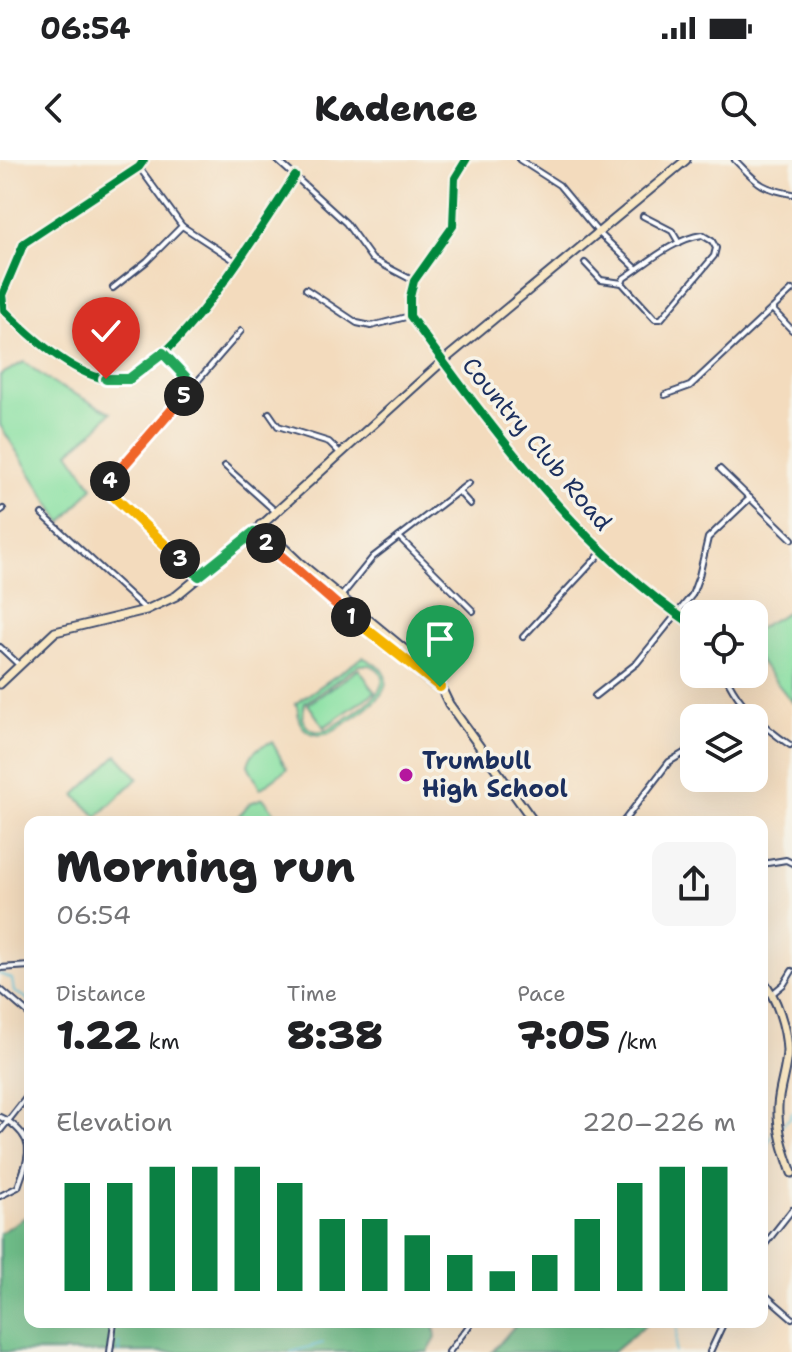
<!DOCTYPE html>
<meta charset="utf-8">
<style>
:root{--surface:#fff;--page:#f6f6f6;--text:#202124;--muted:#757577;--accent:#0b8043}
body{margin:0;font-family:"Shantell Sans",sans-serif;background:var(--page);color:var(--text);height:100vh;display:flex;flex-direction:column;font-size:30px;white-space:nowrap}
*{box-sizing:border-box;margin:0}
p{font-size:26px;color:var(--muted)}
.icon{flex:none;width:44px;height:44px;fill:none;stroke:currentColor;stroke-width:2;stroke-linecap:round;stroke-linejoin:round}
.map{position:relative;flex:1;overflow:hidden}
.side{position:absolute;left:24px;top:656px;width:744px;height:512px;display:flex;flex-direction:column;background:var(--surface);border-radius:16px;box-shadow:0 8px 32px #0002}
.side>*{flex:none}
.controls{position:absolute;left:680px;top:440px;display:grid;gap:16px}
.controls a{display:grid;place-items:center;width:88px;height:88px;border-radius:16px;background:var(--surface);box-shadow:0 8px 32px #0002;font-size:40px}
.pin{position:absolute;display:grid;place-items:center;width:68px;height:68px;color:#fff;margin:-82px -34px;border-radius:50% 50% 50% 0;rotate:-45deg;box-shadow:0 0 8px #0007}
.pin .icon{rotate:45deg}
.km{position:absolute;width:40px;height:40px;margin:-20px;border-radius:50%;background:#222;color:#fff;font-size:22px;line-height:40px;text-align:center}
.round{display:grid;place-items:center;flex:none;width:84px;height:84px;border-radius:16px;background:var(--page)}
.head{display:flex;align-items:center;justify-content:space-between;height:136px;padding:0 32px}
h1{font-size:44px;font-weight:800;line-height:60px}
.stats{display:grid;grid-template-columns:repeat(3,1fr);gap:12px;height:136px;padding:8px 32px}
.stats div{display:grid;align-content:center}
.stats b{font-size:40px;font-weight:800}
.stats small{font-size:22px;font-weight:400}
.stats p{font-size:22px}
.chart{height:224px;padding:16px 32px}
.chart p{display:flex;justify-content:space-between}
.chart svg{width:100%;height:144px;margin-top:8px;stroke:var(--accent);stroke-width:6}
.status{display:flex;justify-content:space-between;align-items:center;height:56px;padding:0 40px;background:var(--surface);direction:ltr}
.status svg{height:22px;fill:currentColor}
header{display:flex;justify-content:space-between;align-items:center;height:104px;padding:0 32px;background:var(--surface);font-size:36px;font-weight:800}
.map>svg:first-child{display:block}
.green{fill:#8be1a4;stroke:#538881;stroke-width:2;fill-rule:evenodd}
.forest{fill:#70bf8a;stroke:#467774;stroke-width:2}
.lines{fill:none;stroke-linecap:round;stroke-linejoin:round}
.stream{stroke:#5dc2db;stroke-width:2}
.street-casing{stroke:#3b496c;stroke-width:8}
.secondary-casing{stroke:#3b496c;stroke-width:11}
.street{stroke:#fff;stroke-width:4}
.secondary{stroke:#f9e7c3;stroke-width:7}
.cycleway-casing{stroke:#f7f3e8;stroke-width:13}
.cycleway{stroke:#00873e;stroke-width:8}
.split-1-casing{stroke:#fff;stroke-width:16}
.split-2-casing{stroke:#fff;stroke-width:16}
.split-3-casing{stroke:#fff;stroke-width:16}
.split-4-casing{stroke:#fff;stroke-width:16}
.split-5-casing{stroke:#fff;stroke-width:16}
.split-6-casing{stroke:#fff;stroke-width:16}
.split-1{stroke:#f5b400;stroke-width:10}
.split-2{stroke:#f0652b;stroke-width:10}
.split-3{stroke:#22a559;stroke-width:10}
.split-4{stroke:#f5b400;stroke-width:10}
.split-5{stroke:#f0652b;stroke-width:10}
.split-6{stroke:#22a559;stroke-width:10}
.poi-dot{fill:#b5179e;stroke:#f7f3e8;stroke-width:3}
.labels{text-anchor:middle;dominant-baseline:central;stroke-width:7;stroke-linejoin:round;paint-order:stroke}
.street-label{font-size:24px;fill:#1b2f5e;stroke:#f7f3e8}
.poi-label{font-size:24px;font-weight:bold;fill:#1b2f5e;stroke:#f7f3e8;text-anchor:start}
</style>
<div class="status"><b>06:54</b><svg viewBox="0 0 49 12"><path d="M0 12V9h3v3zM5 12V6h3v6zM10 12V3h3v9zM15 12V0h3v12zM26 1h20v11H26zM47 4h2v5h-2z"/></svg></div>
<header><svg class="icon" aria-label="back" viewBox="0 0 24 24"><path d="M15 5l-7 7 7 7"/></svg>Kadence<svg class="icon" aria-label="search" viewBox="0 0 24 24"><circle cx="10" cy="10" r="6"/><path d="M15 15l6 6"/></svg></header>
<div class="map">
<svg width="792" height="1192" viewBox="0 0 792 1192">
<rect width="100%" height="100%" fill="#f7f3e8"/>
<filter id="ink" filterUnits="userSpaceOnUse"><feTurbulence type="fractalNoise" baseFrequency=".0125" numOctaves="2"/><feDisplacementMap in="SourceGraphic" scale="16" xChannelSelector="R" yChannelSelector="G"/><feConvolveMatrix kernelMatrix="1 2 1 2 8 2 1 2 1" color-interpolation-filters="sRGB"/></filter>
<filter id="wash" filterUnits="userSpaceOnUse"><feTurbulence type="fractalNoise" baseFrequency=".006" numOctaves="4" result="noise"/><feDisplacementMap in="SourceGraphic" scale="32" xChannelSelector="R" yChannelSelector="G"/><feGaussianBlur stdDeviation="1.8" result="paint"/><feColorMatrix in="noise" values="0 0 0 0 0 0 0 0 0 0 0 0 0 0 0 0 0 1.4 0 .05"/><feComposite in="paint" operator="in"/></filter>
<g filter="url(#wash)">
<rect width="100%" height="100%" fill="#f3dbbd"/>
<g class="green">
<path d="M24 202 54 224 111 252 97 268 69 292 93 327 62 363 0 265V215Z"/>
<path d="M792 449V542L754 494V471Z"/>
<path d="M363 497C369 502 378 503 383 511 399 536 347 562 329 573 310 579 296 567 298 547L295 544ZM359 505C368 504 377 505 381 514 391 535 342 561 327 570 315 574 306 569 302 558L305 543Z"/>
<path d="M359 509 375 532 324 567 308 544Z"/>
<path d="M272 582 287 609 260 629 248 605C251 592 259 586 272 582Z"/>
<path d="M117 595 138 618 97 657 75 635Z"/>
<path d="M263 638 282 662H233L250 643Z"/>
</g>
<g class="forest">
<path d="M30 1054V1162H434L436 1178 428 1192H0V1073Z"/>
<path d="M518 1162H649L613 1192H492Z"/>
</g>
<g class="lines">
<g class="stream">
<path d="M0 814 12 819 14 832 25 837 30 843"/>
<path d="M780 966 790 958 792 952"/>
<path d="M762 994 775 970"/>
<path d="M119 1183 120 1192"/>
<path d="M291 1192 323 1183"/>
<path d="M675 1192 678 1162"/>
</g>
</g>
</g>
<g filter="url(#ink)">
<g class="lines">
<defs>
<g id="street">
<path d="M144 0 139 7 24 83 2 135 4 150C30 176 78 220 116 220 169 221 266 59 295 16"/>
<path d="M277 0 346 63 372 99 414 121"/>
<path d="M466 0 455 18 453 66 414 121 410 137V156C492 268 577 387 694 466"/>
<path d="M520 0 559 25 598 72 637 109"/>
<path d="M735 0C758 23 759 28 792 34"/>
<path d="M139 7 182 66 237 102"/>
<path d="M643 56 672 71 679 83"/>
<path d="M702 75 712 81 716 88 714 96 661 159H655L622 123 624 118C647 103 674 79 702 75Z"/>
<path d="M585 103 601 120 622 123"/>
<path d="M113 128 147 101 182 66"/>
<path d="M306 129 357 163 371 166 410 156"/>
<path d="M772 149 792 170"/>
<path d="M163 193 193 225"/>
<path d="M665 235 690 226 792 130"/>
<path d="M269 253 278 266 329 282 339 292"/>
<path d="M225 306 275 351"/>
<path d="M720 309 792 379"/>
<path d="M458 331 470 344"/>
<path d="M0 351 3 349"/>
<path d="M42 354 144 448"/>
<path d="M399 377 473 451"/>
<path d="M199 416 105 328 241 171"/>
<path d="M335 444 373 397 469 323"/>
<path d="M523 477 602 392"/>
<path d="M0 487 18 504"/>
<path d="M725 514C738 545 763 567 790 585"/>
<path d="M595 536 637 503 692 435 699 416 708 378 750 338"/>
<path d="M623 662 669 602 694 587"/>
<path d="M762 704 786 700 792 703"/>
<path d="M0 808 30 806"/>
<path d="M0 829 30 855"/>
<path d="M773 833 784 824 792 811"/>
<path d="M0 957 8 961 30 933"/>
<path d="M0 971 8 961C38 982 28 997 18 1027L0 1036"/>
<path d="M762 1088 792 1050"/>
<path d="M762 1132 792 1158"/>
<path d="M110 1192 114 1162"/>
<path d="M449 1192 472 1162"/>
<path d="M710 1192 724 1162"/>
</g>
<g id="secondary">
<path d="M260 365 300 403 426 507 437 519 449 544 534 662"/>
<path d="M254 372 335 444 436 524"/>
<path d="M0 524 55 472 146 450 176 436 254 372 443 201 686 0"/>
<path d="M762 820C777 837 786 868 787 890 787 909 779 927 778 946 777 970 784 991 792 1013"/>
</g>
</defs>
<use href="#street" class="street-casing"/>
<use href="#secondary" class="secondary-casing"/>
<use href="#street" class="street"/>
<use href="#secondary" class="secondary"/>
<defs>
<g id="cycleway">
<path d="M144 0 139 7 24 83 2 135 4 150C30 176 78 220 116 220 169 221 266 59 295 16"/>
<path d="M466 0 455 18 453 66 414 121 410 137V156C492 268 577 387 694 466"/>
</g>
</defs>
<use href="#cycleway" class="cycleway-casing"/>
<use href="#cycleway" class="cycleway"/>
</g>
</g>
<g class="lines" filter="url(#ink)">
<defs>
<path id="split-1" d="M351 457 440 527"/>
<path id="split-2" d="M266 383 351 457"/>
<path id="split-3" d="M180 399 199 416 254 372 266 383"/>
<path id="split-4" d="M110 321 105 328 180 399"/>
<path id="split-5" d="M110 321 184 236"/>
<path id="split-6" d="M106 219H129L163 193 193 225 184 236"/>
</defs>
<use href="#split-1" class="split-1-casing"/>
<use href="#split-2" class="split-2-casing"/>
<use href="#split-3" class="split-3-casing"/>
<use href="#split-4" class="split-4-casing"/>
<use href="#split-5" class="split-5-casing"/>
<use href="#split-6" class="split-6-casing"/>
<use href="#split-1" class="split-1"/>
<use href="#split-2" class="split-2"/>
<use href="#split-3" class="split-3"/>
<use href="#split-4" class="split-4"/>
<use href="#split-5" class="split-5"/>
<use href="#split-6" class="split-6"/>
</g>
<circle class="poi-dot" cx="406" cy="615" r="8"/>
<g class="labels">
<g class="street-label">
<text transform="translate(537 284) rotate(50)">Country Club Road</text>
</g>
<g class="poi-label">
<text x="422" y="601">Trumbull<tspan x="422" dy="28">High School</tspan></text>
</g>
</g>
</svg>
<div class="controls">
<a><svg class="icon" aria-label="locate" viewBox="0 0 24 24"><circle cx="12" cy="12" r="6"/><path d="M12 2v4M12 18v4M2 12h4M18 12h4"/></svg></a>
<a><svg class="icon" aria-label="layers" viewBox="0 0 24 24"><path d="M12 4l9 5-9 5-9-5zM3 14l9 5 9-5"/></svg></a>
</div>
<div class="pin" style="left:440px;top:527px;background:#1e9e55"><svg class="icon" aria-label="arrive" viewBox="0 0 24 24"><path d="M6 21V4h12l-3 4 3 4H6"/></svg></div>
<div class="pin" style="left:106px;top:219px;background:#d93025"><svg class="icon" aria-label="check" viewBox="0 0 24 24"><path d="M5 12l5 5 9-10"/></svg></div>
<b class="km" style="left:351px;top:457px">1</b>
<b class="km" style="left:266px;top:383px">2</b>
<b class="km" style="left:180px;top:399px">3</b>
<b class="km" style="left:110px;top:321px">4</b>
<b class="km" style="left:184px;top:236px">5</b>
<section class="side">
<div class="head"><div><h1>Morning run</h1><p>06:54</p></div><a class="round"><svg class="icon" aria-label="share" viewBox="0 0 24 24"><path d="M12 15V3M7 8l5-5 5 5M5 13v7h14v-7"/></svg></a></div>
<div class="stats">
<div><p>Distance</p><b>1.22<small> km</small></b></div>
<div><p>Time</p><b>8:38</b></div>
<div><p>Pace</p><b>7:05<small> /km</small></b></div>
</div>
<div class="chart"><p><span>Elevation</span>220–226 m</p>
<svg viewBox="0 0 160 44" preserveAspectRatio="none"><path d="M5 44V11M15 44V11M25 44V6M35 44V6M45 44V6M55 44V11M65 44V22M75 44V22M85 44V27M95 44V33M105 44V38M115 44V33M125 44V22M135 44V11M145 44V6M155 44V6"/></svg>
</div>
</section>
</div>
